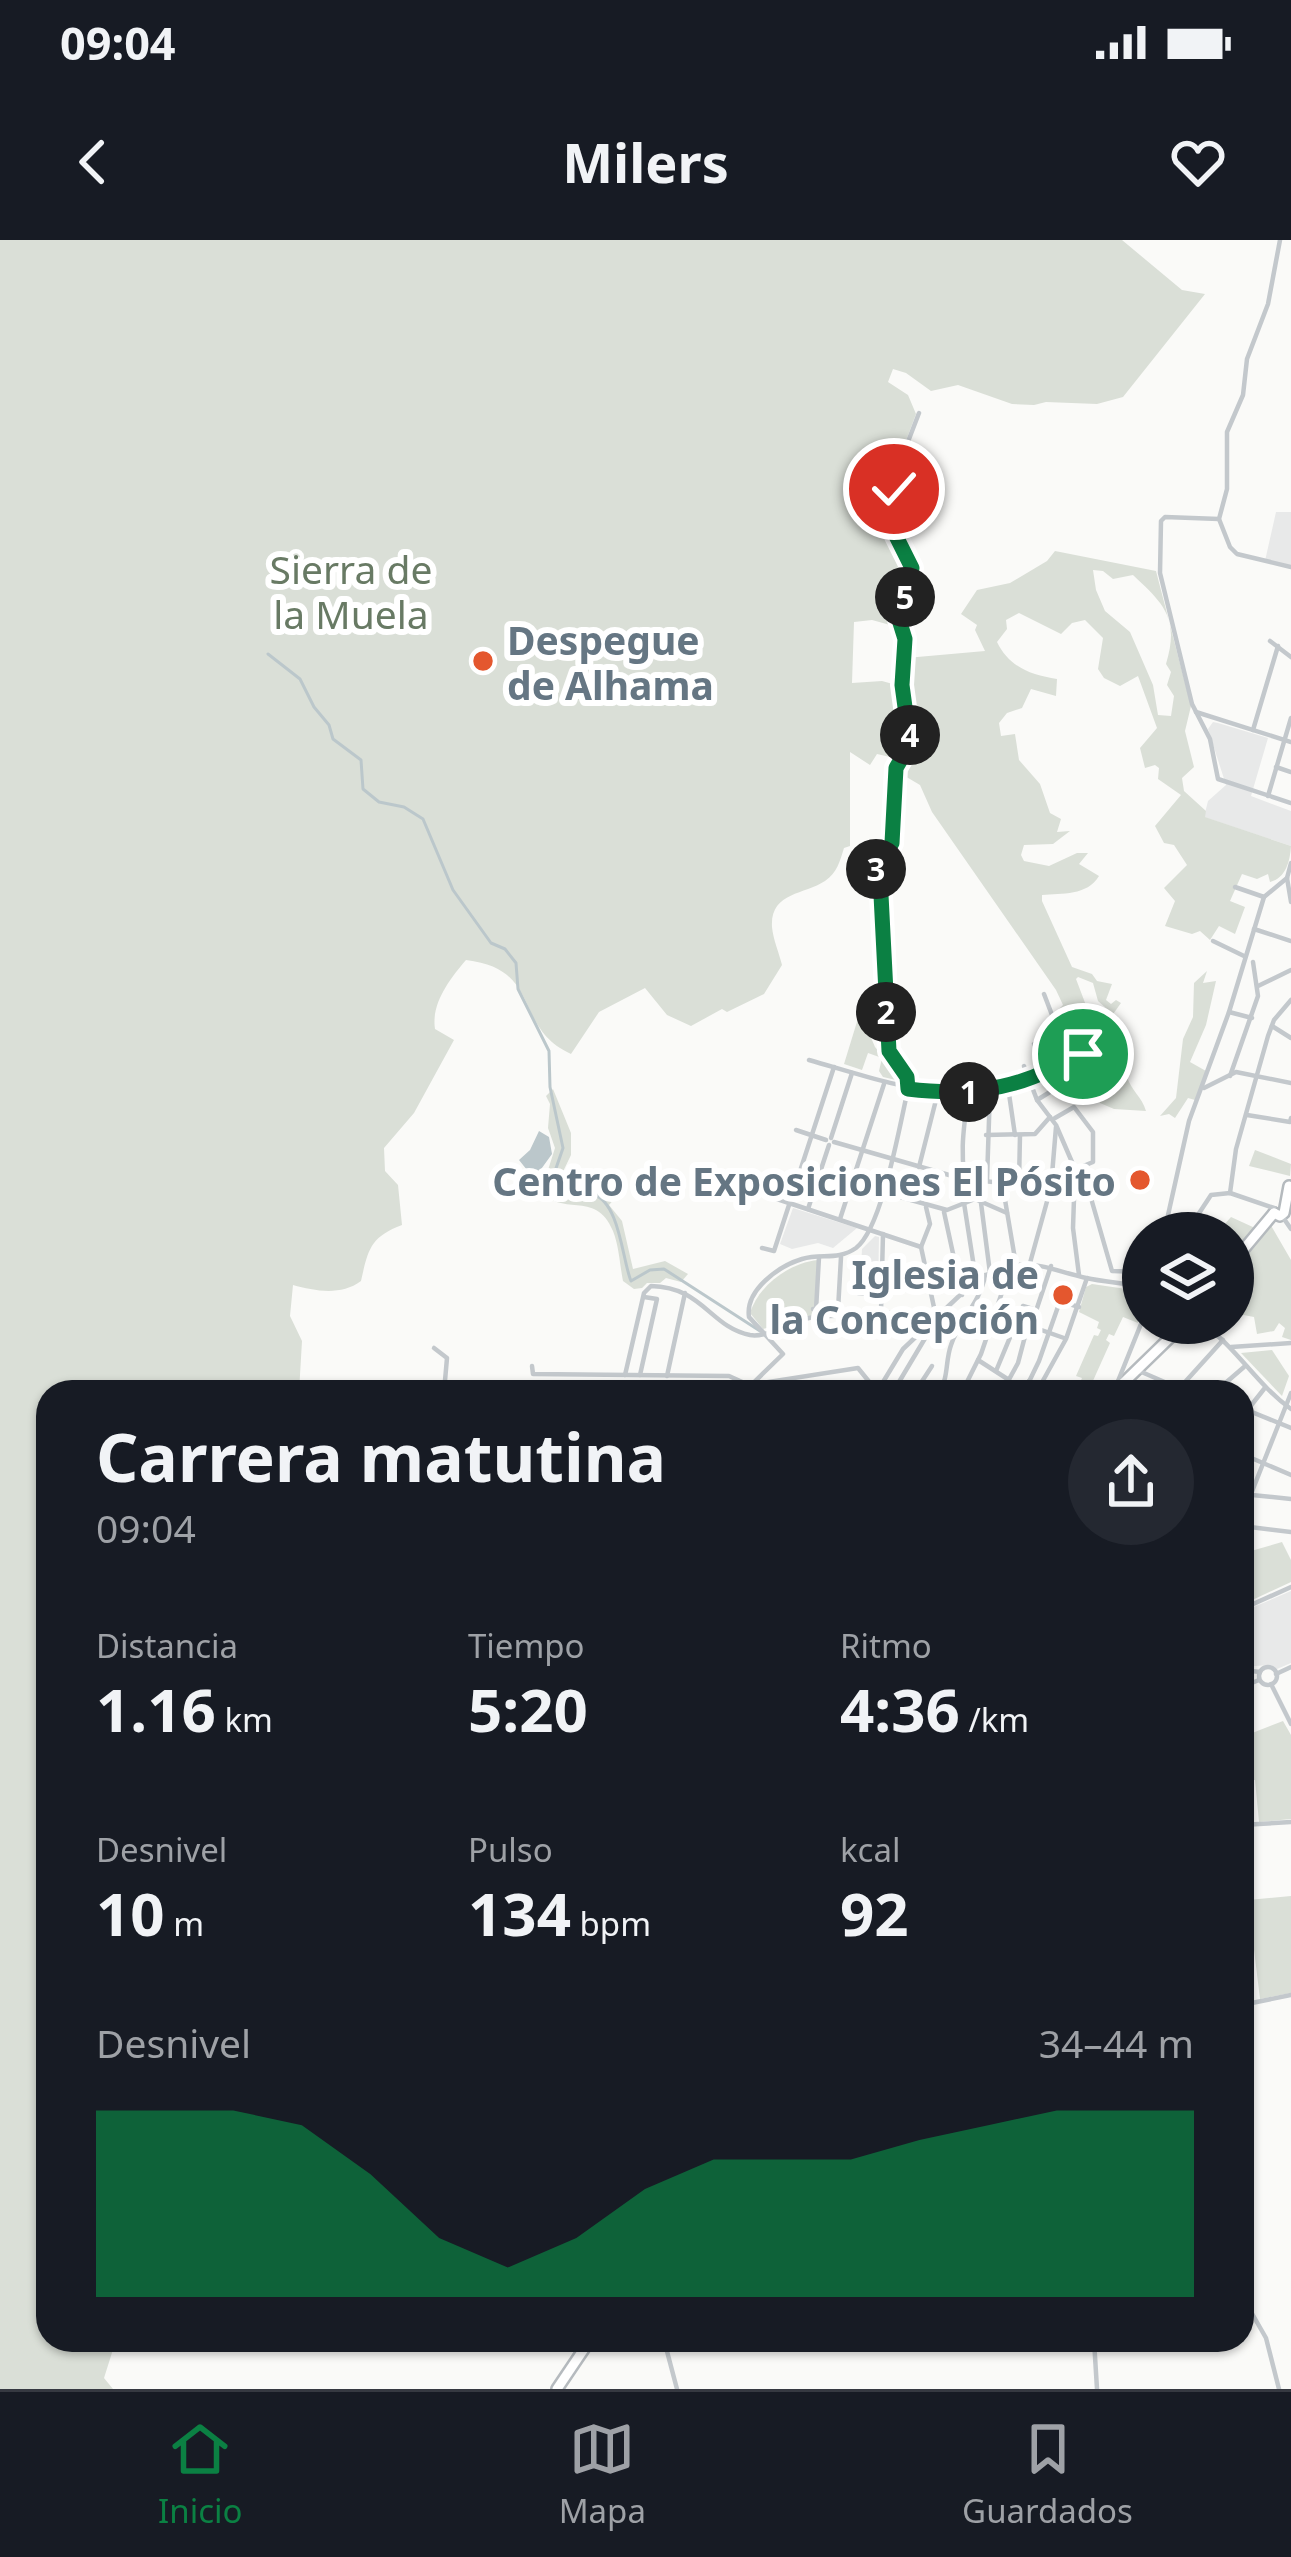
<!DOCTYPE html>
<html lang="es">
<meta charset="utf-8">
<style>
:root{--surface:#171b24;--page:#242831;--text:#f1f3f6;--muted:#9ea1a6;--line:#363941;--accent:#0b8043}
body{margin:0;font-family:"Noto Sans",sans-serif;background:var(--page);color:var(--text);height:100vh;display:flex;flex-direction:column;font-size:45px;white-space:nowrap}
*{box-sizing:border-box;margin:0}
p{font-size:39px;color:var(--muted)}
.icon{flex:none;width:66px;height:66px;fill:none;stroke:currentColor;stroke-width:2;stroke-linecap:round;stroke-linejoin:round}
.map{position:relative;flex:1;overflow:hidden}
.drawer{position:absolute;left:36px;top:1140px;width:1218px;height:972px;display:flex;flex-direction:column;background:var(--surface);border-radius:36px;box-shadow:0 3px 9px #0004}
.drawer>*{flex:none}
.buttons{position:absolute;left:1122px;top:972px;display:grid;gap:24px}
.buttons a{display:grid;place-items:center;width:132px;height:132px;border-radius:50%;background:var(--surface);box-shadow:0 3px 9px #0004;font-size:60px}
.pin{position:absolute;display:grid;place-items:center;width:102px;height:102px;color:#fff;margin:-51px;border:6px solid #fff;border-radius:50%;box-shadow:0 3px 12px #0007}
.km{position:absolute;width:60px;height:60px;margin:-30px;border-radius:50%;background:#222;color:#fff;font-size:33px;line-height:60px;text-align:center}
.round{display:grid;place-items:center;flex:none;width:126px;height:126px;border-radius:63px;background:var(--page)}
.overview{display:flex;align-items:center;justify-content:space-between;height:204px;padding:0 60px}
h1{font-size:66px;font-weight:700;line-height:90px}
.stats{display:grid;grid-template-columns:repeat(3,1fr);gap:18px;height:204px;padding:12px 60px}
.stats div{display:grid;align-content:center}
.stats b{font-size:60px;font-weight:700}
.stats small{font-size:33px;font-weight:400}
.stats p{font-size:33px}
.chart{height:336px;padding:24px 60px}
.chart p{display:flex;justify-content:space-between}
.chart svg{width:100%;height:216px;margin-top:12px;fill:var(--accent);opacity:.7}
.status{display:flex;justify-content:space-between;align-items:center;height:84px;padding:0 60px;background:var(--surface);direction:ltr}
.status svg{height:33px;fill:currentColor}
header{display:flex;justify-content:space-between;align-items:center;height:156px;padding:0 60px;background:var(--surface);font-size:54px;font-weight:700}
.tab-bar{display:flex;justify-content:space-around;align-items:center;height:168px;border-top:3px solid var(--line);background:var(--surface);font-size:33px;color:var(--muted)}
.tab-bar a{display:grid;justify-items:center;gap:6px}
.tab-bar .on{color:var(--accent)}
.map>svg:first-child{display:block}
.built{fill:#e8e9e9}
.green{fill:#dadfd7;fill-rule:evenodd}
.water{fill:#bbc7cb}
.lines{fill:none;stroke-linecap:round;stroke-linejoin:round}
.stream{stroke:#bbc7cb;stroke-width:3}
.primary-casing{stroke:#b5babe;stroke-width:14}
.minor{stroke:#c3c8cc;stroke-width:4.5}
.primary{stroke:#fff;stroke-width:9}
.route-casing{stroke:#fff;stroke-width:24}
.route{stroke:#0b8043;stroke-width:15}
.poi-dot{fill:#e4572e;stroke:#fff;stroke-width:4.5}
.labels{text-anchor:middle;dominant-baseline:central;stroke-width:12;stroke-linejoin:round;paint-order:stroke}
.park-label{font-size:39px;fill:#687a64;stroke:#fff}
.poi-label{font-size:39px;font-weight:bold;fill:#657683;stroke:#fff;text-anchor:end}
</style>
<div class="status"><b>09:04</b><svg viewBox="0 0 49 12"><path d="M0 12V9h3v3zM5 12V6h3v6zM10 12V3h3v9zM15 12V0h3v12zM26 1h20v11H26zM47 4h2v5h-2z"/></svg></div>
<header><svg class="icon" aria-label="back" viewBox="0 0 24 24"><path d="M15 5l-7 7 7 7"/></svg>Milers<svg class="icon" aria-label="heart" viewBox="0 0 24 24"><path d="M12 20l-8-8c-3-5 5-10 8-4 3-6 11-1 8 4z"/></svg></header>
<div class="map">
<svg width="1291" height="2149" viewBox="0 0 1291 2149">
<rect width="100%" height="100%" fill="#fafaf8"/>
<g class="built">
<path d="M1276 272H1291V327L1265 321Z"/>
<path d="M1218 483 1268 498 1251 556 1291 571V606L1204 577 1208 561 1226 545 1208 489 1213 482Z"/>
<path d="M793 968 857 988 833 1008 818 1003 792 1009 780 1004Z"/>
<path d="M875 996 879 997 878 1052 860 1051 862 1009Z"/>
<path d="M1291 1351V1423L1277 1429 1269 1425 1242 1427V1372Z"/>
</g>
<g class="green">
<path d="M0 0H1122L1182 50 1205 54 1123 157 1097 164 1046 162 1034 165 1012 164 958 145 931 151 906 133 893 129 888 142 908 155 916 174 892 238 899 272 893 292C911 327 916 334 894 369L901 388 872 380 854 382 852 443 882 441 900 446 908 507 899 519 877 514 870 525 850 512V606L844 608C840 621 837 633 825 641 804 655 770 652 772 687 773 699 779 713 782 725L764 754 727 772 722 769 691 786 667 775 645 748 599 772 571 814C512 787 543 729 466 720 450 739 431 763 435 789L454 800 414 873 384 908 385 931 398 945 402 985C370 997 368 1010 361 1041 341 1056 315 1051 293 1045L290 1076 302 1101 299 1152H48V2100H116L104 2138 113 2149H0Z"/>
<path d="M1055 311 1156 331 1191 466 1185 491 1194 527 1182 538 1184 551 1206 571 1205 577 1291 606C1290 621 1286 638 1270 642L1268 634 1257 639 1242 634 1230 661 1245 667 1235 694 1219 686 1210 700 1200 691 1192 694 1165 686 1175 661 1164 648 1187 625 1174 605 1164 603 1155 586 1181 555 1158 539 1159 528 1155 525 1145 528 1140 508 1157 488 1138 436 1120 446 1104 438 1098 429 1103 398 1085 380 1072 383 1061 394 1019 373 1006 380 1007 389 997 402C1009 427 1031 435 1057 439L1056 456 1031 449 1022 468 1007 473 999 483 1001 496 1015 494 1019 520 1040 544 1050 573 1061 579 1057 592 1070 591 1053 604 1024 605 1021 615 1024 621 1049 626 1077 613H1088L1079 624 1099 636C1087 656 1062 653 1042 655V661L1072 727 1092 734 1097 741 1112 744 1106 760 1111 764 1116 760 1121 763 1111 777 1122 789 1119 810C1127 821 1123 824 1127 837 1131 850 1142 857 1146 871L1114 869 1100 863 1095 842 1089 845 1081 830 1074 833 1065 820 1059 823 1055 816 1063 803 1081 814 1088 805 1058 770 1063 765 1056 750 932 572 920 545 898 532 913 502 905 440 906 418 985 411 975 390 977 385 961 374 977 350 1010 343 1047 321ZM1093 330 1103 331 1113 339 1133 335C1163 363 1180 378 1166 424L1171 432 1167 445 1174 456 1171 476 1158 475 1153 445 1130 392 1105 371 1096 350ZM1078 737 1093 743 1098 761 1107 769 1096 779 1087 768 1076 739Z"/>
<path d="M1207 731 1203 743 1216 741 1206 785 1190 822 1206 831 1195 860 1188 858 1175 878 1169 874 1160 876 1176 858 1183 799 1193 777 1194 743Z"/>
<path d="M860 772 875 807 895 830 896 840 883 837 879 831 882 818 868 813 862 830 844 824Z"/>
<path d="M553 849 571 893V915L558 942C585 946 596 928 616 957L609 965 622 981 633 1029 665 1021 688 1034 681 1042 666 1038 660 1043H647L642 1048 634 1049 623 1041C620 1026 619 1006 613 991 596 948 558 979 542 949L555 908 548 888 550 864 546 856Z"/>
<path d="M1255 910 1291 924 1290 936 1249 926Z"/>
<path d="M1231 977 1255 988 1233 1016V993H1217Z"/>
<path d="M1269 982 1291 1020V1100L1282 1097 1285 1088 1279 1083 1274 1091 1257 1094 1254 1077 1233 1073 1234 1025Z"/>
<path d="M818 1020 815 1075 763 1089 750 1073C759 1045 789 1023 818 1020Z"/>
<path d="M1092 1044 1140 1051 1138 1083 1123 1077 1114 1096 1109 1094 1106 1100 1110 1103 1092 1143 1086 1140 1081 1152H1076L1082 1138 1076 1136 1094 1095 1098 1096 1101 1090 1097 1088 1099 1082 1079 1072 1086 1047Z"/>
<path d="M1272 1110 1289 1136 1282 1156 1241 1113Z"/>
<path d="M1282 1302 1291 1320V1342L1248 1362 1251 1311Z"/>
<path d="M1283 1481 1291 1495V1579L1259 1582 1255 1540H1242V1497Z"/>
<path d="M1291 1656V1753L1260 1759 1248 1660Z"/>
</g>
<path class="water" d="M539 891 549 897 552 914 539 932 531 935 519 920 530 910Z"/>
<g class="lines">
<path class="stream" d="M268 414 300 439 314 467 329 485 333 499 361 520 363 549 379 562 404 567 423 579 453 650 491 703 505 709 516 723 518 749 549 811 550 847 563 908 553 937 555 951C568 956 580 950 593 954 620 963 622 1019 631 1041L650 1030 664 1029 760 1091"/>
<defs>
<g id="primary">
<path d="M1274 973 1280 976 1284 973 1289 946"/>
<path d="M1233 1022 1274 973"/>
<path d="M1114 1152 1185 1083"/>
<path d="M557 2149 590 2100"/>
</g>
</defs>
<use href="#primary" class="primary-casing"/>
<g class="minor">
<path d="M1280 0 1268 64 1247 119 1243 155 1227 192V249L1219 279 1230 307 1237 314 1291 327"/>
<path d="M1219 279 1165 277 1161 281 1160 333 1192 464 1210 499 1218 539 1291 563"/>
<path d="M1270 401 1291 417"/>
<path d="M1196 472 1291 502"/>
<path d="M1253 490 1278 406"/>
<path d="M1276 527 1291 532"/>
<path d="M1268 556 1291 478"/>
<path d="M1291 623 1287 638 1291 662"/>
<path d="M1235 647 1264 657"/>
<path d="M1254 689 1291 701"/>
<path d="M1213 701 1244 716"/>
<path d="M1258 746 1291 730"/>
<path d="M1044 754 1062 801"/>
<path d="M1229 772 1252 778"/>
<path d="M1272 786 1291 798"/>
<path d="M1034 804 1057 847"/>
<path d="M809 820C894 844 963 873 1049 830"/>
<path d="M1046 823 1062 801 1083 814"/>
<path d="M1024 826 1037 860 1056 885 1075 929 1073 988 1079 1035"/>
<path d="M1230 836 1258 756 1253 722"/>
<path d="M1008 847 1015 895"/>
<path d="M1204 848 1236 832 1291 843"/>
<path d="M969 852C963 888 958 924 970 959"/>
<path d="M1037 860 1071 839 1079 850"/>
<path d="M1247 875 1290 882 1291 878"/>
<path d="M1055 878 1074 867 1093 892V922L1081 927"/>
<path d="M796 890 826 900"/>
<path d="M986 895 1035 894 1050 877"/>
<path d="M831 898 852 833"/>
<path d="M834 902 963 939 1072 950"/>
<path d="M919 927 938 852"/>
<path d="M1082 927 1112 1031 1143 1032"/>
<path d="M987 940 990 850"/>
<path d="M1002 942 1016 1025"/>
<path d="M1019 942 1020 895"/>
<path d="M882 952 947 970 975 959 1007 973"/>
<path d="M1230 953 1236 909 1268 796 1274 780 1291 760"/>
<path d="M771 957 921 1007"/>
<path d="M964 963 976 1040"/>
<path d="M981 963 990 1033"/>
<path d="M808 969 829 905"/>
<path d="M944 972 962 1055"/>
<path d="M1282 976 1291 989"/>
<path d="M840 979 884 844"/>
<path d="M1164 993 1189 881 1229 772 1264 657 1287 638"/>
<path d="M1186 993 1211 955 1230 953 1274 968"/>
<path d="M921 1007 935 1072"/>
<path d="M921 1007 930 984 926 967"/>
<path d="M762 1008 774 1011 834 827"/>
<path d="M1030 1023 1051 947 1056 887"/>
<path d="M858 1053 881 1054"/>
<path d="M813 1069 932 1075"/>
<path d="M816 1070 819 1017"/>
<path d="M838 1070 841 1017"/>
<path d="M881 1072 883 994"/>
<path d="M996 1074 1064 1098"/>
<path d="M1032 1083 1051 1026"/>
<path d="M1201 1083C1236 1106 1256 1144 1291 1169"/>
<path d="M1231 1107 1291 1103"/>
<path d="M434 1108 447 1118 444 1152"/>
<path d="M978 1120 1009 1140"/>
<path d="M532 1126 533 1134 729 1136 751 1146"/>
<path d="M1137 1130 1176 1147"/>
<path d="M996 1131 1023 1066 1036 1070"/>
<path d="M625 1135 644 1053 651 1046C703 1047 710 1087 750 1095 767 1098 787 1083 804 1079 842 1071 888 1079 926 1088"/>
<path d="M640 1135 657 1059 644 1057"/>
<path d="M667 1136 685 1053"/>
<path d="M1029 1141 1055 1152"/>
<path d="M1181 1143 1204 1152"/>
<path d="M755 1144 858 1128 875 1149"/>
<path d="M1040 1146 1066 1099 1087 1038"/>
<path d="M1116 1146 1143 1079"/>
<path d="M744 1152 783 1114 749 1077C745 1050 779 1026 802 1019 822 1013 837 1021 856 1008 882 989 900 884 908 849L907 837 889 811 881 655 874 634 893 603 896 528 911 504 902 445 905 399 896 370 907 355 912 328 896 295 901 271 894 238 919 173"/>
<path d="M877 1152 903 1109 976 1040C1025 1014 1037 1026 1086 1038 1105 1042 1124 1043 1143 1047"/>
<path d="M893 1152 933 1085"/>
<path d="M915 1152 932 1126"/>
<path d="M939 1152C949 1137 945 1122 951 1105 959 1080 981 1062 985 1035"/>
<path d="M962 1152 981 1114 1011 1026"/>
<path d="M1002 1152 1018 1123 1028 1085"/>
<path d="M1024 1152 1039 1121 1060 1061 1079 1067"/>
<path d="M1176 1152 1223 1100"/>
<path d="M1215 1152 1244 1127"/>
<path d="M1242 1168 1291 1188"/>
<path d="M1242 1177 1264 1149"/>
<path d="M1242 1214 1291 1235"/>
<path d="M1242 1254 1291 1259"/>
<path d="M1242 1286 1291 1292"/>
<path d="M1242 1369 1291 1347"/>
<path d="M1243 1369 1251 1254 1291 1153"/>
<circle cx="1268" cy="1436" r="9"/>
<path d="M1242 1430 1260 1432"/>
<path d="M1276 1434 1291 1427"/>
<path d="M1271 1444 1291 1484"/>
<path d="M1242 1447 1259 1440"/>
<path d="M1242 1585 1291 1582"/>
<path d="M1242 1765 1291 1755"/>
<path d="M1242 2056 1266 2098 1279 2149"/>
<path d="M664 2100 677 2149"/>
<path d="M1094 2100 1097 2149"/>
</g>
<use href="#primary" class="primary"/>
</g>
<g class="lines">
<defs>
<path id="route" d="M894 249 901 271 896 296 912 328 907 356 896 370 905 399 902 445 910 504 896 528 892 603 874 634 881 655 889 811 907 837 908 849C958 855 1004 852 1049 830L1046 823 1062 801 1083 814"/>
</defs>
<use href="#route" class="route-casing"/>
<use href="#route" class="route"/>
</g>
<g class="poi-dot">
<circle cx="483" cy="421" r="12"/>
<circle cx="1140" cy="940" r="12"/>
<circle cx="1063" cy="1055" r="12"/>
</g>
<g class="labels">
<g class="park-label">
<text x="351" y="328">Sierra de<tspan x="351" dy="45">la Muela</tspan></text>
</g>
<g class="poi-label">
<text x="507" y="399" text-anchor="start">Despegue<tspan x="507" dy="45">de Alhama</tspan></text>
<text x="1116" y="940">Centro de Exposiciones El Pósito</text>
<text x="1039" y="1033">Iglesia de<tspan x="1039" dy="45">la Concepción</tspan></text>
</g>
</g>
</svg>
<div class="buttons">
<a><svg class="icon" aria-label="layers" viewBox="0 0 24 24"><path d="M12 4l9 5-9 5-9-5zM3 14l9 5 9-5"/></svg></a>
</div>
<div class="pin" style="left:1083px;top:814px;background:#1e9e55"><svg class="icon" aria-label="arrive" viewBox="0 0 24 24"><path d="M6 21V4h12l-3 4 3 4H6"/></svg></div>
<div class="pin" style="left:894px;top:249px;background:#d93025"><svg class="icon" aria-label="check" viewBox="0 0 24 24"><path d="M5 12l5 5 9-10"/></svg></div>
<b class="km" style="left:969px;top:852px">1</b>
<b class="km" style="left:886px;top:772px">2</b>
<b class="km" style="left:876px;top:629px">3</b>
<b class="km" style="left:910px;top:495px">4</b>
<b class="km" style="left:905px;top:357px">5</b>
<section class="drawer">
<div class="overview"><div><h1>Carrera matutina</h1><p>09:04</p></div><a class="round"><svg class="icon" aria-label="share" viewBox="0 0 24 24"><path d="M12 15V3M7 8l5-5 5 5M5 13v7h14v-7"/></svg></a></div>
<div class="stats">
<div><p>Distancia</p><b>1.16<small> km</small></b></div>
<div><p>Tiempo</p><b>5:20</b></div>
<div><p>Ritmo</p><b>4:36<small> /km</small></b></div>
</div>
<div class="stats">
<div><p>Desnivel</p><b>10<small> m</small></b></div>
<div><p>Pulso</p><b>134<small> bpm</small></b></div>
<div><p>kcal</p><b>92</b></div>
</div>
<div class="chart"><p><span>Desnivel</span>34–44 m</p>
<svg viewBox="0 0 160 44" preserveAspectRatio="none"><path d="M0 44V6L10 6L20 6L30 9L40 19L50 32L60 38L70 32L80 22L90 16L100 16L110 16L120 12L130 9L140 6L150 6L160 6V44z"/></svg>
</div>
</section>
</div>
<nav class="tab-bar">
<a class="on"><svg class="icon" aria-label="home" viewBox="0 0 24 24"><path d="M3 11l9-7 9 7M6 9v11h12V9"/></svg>Inicio</a>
<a><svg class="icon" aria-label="map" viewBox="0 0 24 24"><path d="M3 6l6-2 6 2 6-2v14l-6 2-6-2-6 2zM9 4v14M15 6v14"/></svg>Mapa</a>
<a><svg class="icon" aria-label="saved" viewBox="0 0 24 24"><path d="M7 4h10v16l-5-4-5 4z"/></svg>Guardados</a>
</nav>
